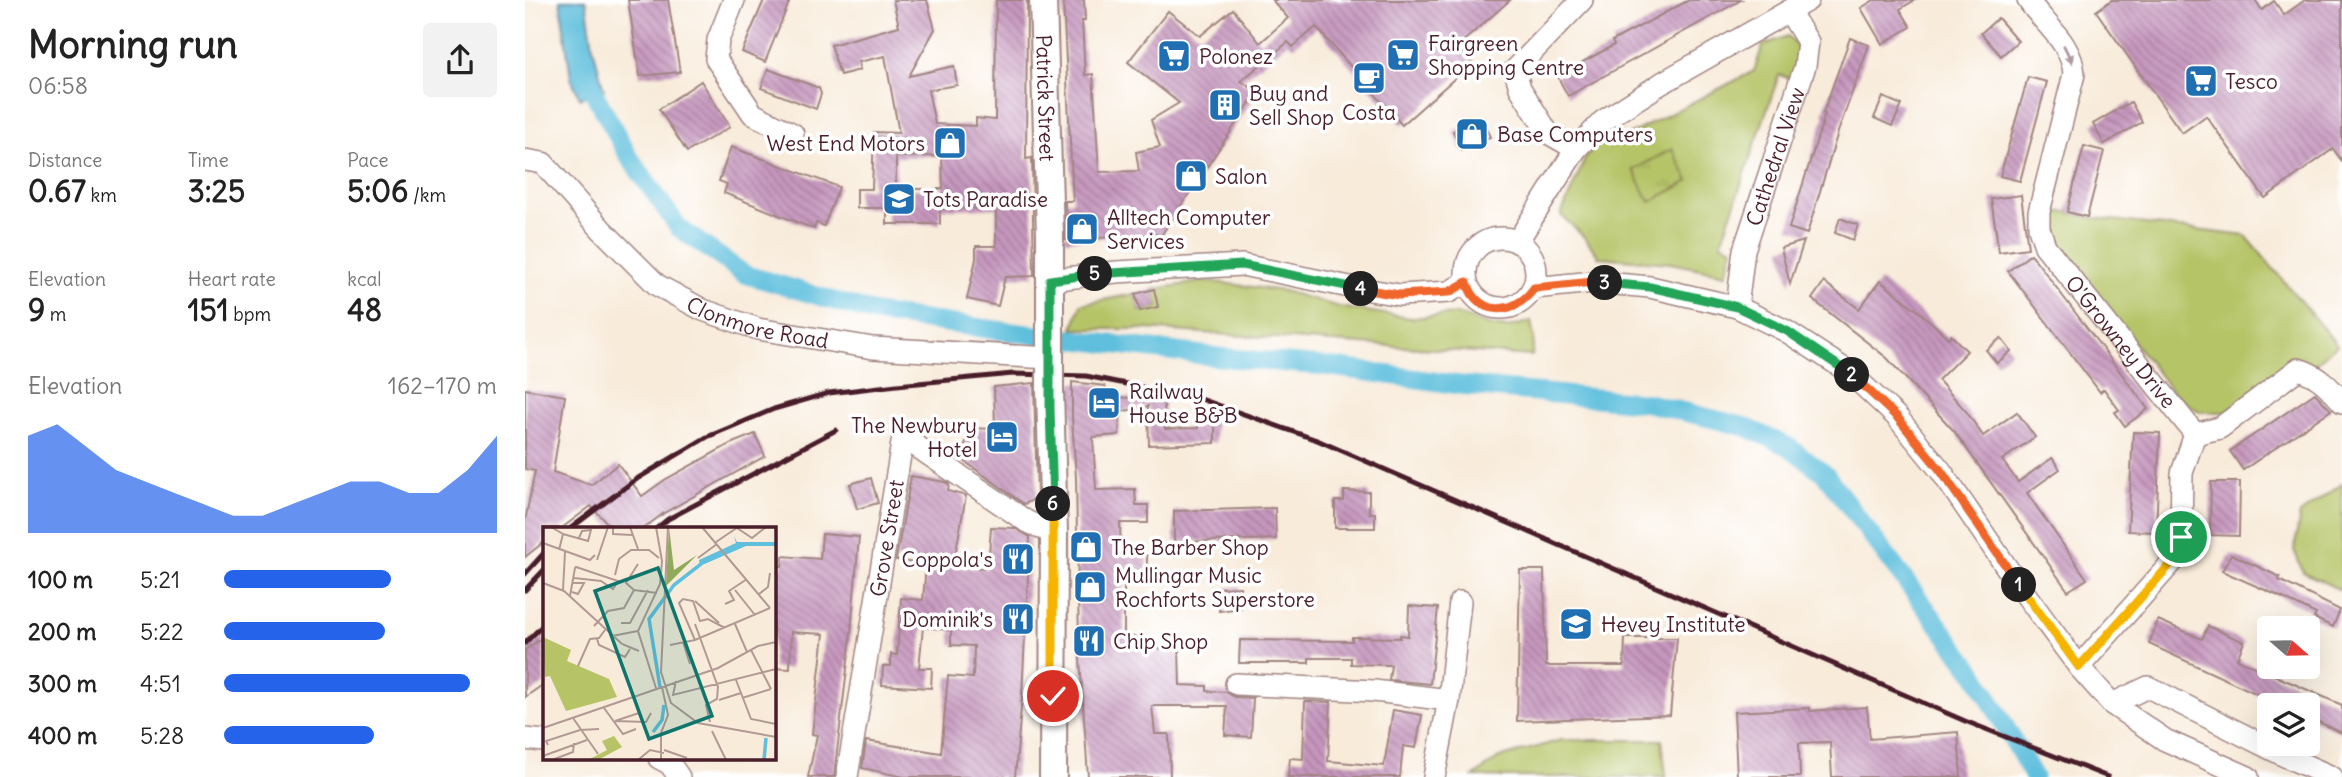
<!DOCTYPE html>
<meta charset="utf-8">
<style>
:root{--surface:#fff;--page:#f2f2f2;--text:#222;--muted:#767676;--accent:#2563eb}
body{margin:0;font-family:Delius,sans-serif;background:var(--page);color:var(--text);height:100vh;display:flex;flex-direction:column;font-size:26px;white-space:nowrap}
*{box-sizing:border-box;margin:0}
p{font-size:23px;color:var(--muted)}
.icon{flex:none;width:38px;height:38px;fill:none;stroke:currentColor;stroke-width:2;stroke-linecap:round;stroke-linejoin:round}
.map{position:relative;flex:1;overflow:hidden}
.details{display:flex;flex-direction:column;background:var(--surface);width:525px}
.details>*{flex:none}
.needle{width:46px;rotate:110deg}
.fabs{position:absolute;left:1732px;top:616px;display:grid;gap:14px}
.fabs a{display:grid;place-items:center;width:63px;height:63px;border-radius:7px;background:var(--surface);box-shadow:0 7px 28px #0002;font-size:35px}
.pin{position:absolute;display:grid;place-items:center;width:60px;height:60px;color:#fff;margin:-30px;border:4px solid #fff;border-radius:50%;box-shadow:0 2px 7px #0007}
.km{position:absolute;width:35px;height:35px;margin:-18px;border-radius:50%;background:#222;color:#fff;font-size:19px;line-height:35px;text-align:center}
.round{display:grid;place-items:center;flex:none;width:74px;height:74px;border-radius:7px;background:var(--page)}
.headline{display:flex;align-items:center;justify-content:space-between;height:119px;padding:0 28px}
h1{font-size:38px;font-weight:700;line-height:52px}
.metrics{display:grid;grid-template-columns:repeat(3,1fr);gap:10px;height:119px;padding:7px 28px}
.metrics div{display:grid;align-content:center}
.metrics b{font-size:30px;font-weight:700}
.metrics small{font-size:19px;font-weight:400}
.metrics p{font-size:19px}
.chart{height:196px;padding:14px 28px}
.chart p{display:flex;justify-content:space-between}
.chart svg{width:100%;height:126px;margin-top:7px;fill:var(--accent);opacity:.7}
ul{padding:0 28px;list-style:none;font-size:23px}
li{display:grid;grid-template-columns:112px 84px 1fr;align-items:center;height:52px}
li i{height:18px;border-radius:9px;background:var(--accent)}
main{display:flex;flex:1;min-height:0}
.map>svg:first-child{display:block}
.grass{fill:#b6c467;stroke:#807249;stroke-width:2}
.park{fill:url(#park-tufts);stroke:#807249;stroke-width:2}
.water{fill:#5fbfdd;stroke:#546f84;stroke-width:2}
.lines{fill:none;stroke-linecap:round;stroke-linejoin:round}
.canal{stroke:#5fbfdd;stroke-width:19}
.building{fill:url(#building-back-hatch);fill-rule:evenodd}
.minor-casing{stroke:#a18582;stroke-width:24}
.major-casing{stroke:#a18582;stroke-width:30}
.minor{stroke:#fff;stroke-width:21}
.major{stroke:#fff;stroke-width:26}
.rail{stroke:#4a1f2b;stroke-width:5}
.major-bridge-casing{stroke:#a18582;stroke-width:30;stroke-linecap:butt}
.major-bridge{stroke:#fff;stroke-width:26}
.oneway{fill:#ae9aa0}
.split-1-casing{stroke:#fff;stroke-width:14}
.split-2-casing{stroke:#fff;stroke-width:14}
.split-3-casing{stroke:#fff;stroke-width:14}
.split-4-casing{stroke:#fff;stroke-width:14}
.split-5-casing{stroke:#fff;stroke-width:14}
.split-6-casing{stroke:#fff;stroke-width:14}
.split-7-casing{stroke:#fff;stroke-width:14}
.split-1{stroke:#f5b400;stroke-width:9}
.split-2{stroke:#f0652b;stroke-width:9}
.split-3{stroke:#22a559;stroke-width:9}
.split-4{stroke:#f0652b;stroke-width:9}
.split-5{stroke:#22a559;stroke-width:9}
.split-6{stroke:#22a559;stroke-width:9}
.split-7{stroke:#f5b400;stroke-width:9}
.labels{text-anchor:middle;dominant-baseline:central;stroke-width:7;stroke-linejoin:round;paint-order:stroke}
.poi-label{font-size:21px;fill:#4a1f2b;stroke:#fff;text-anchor:start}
.street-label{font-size:21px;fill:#4a1f2b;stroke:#fff}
.inset-river{fill:none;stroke:#5fbfdd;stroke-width:3.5}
.inset-road{fill:none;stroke:#b29994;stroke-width:2}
.view{fill:#0f766e;fill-opacity:0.15;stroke:#0f766e;stroke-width:3.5}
.inset-edge{fill:none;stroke:#4a1f2b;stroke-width:3.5}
</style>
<main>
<section class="details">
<div class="headline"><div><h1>Morning run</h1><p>06:58</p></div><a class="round"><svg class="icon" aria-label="share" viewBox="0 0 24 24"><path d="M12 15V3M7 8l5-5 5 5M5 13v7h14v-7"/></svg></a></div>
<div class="metrics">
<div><p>Distance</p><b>0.67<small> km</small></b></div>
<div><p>Time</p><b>3:25</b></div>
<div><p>Pace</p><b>5:06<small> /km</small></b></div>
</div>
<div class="metrics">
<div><p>Elevation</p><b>9<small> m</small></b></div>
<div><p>Heart rate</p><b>151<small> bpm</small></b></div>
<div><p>kcal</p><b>48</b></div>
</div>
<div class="chart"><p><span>Elevation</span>162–170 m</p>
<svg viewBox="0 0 160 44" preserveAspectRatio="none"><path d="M0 44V10L10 6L20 14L30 22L40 26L50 30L60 34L70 38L80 38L90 34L100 30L110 26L120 26L130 30L140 30L150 22L160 10V44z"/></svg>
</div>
<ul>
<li><b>100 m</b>5:21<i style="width:61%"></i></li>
<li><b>200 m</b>5:22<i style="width:59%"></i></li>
<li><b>300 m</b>4:51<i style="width:90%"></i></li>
<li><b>400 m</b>5:28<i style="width:55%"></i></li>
</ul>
</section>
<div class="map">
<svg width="1817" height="777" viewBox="0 0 1817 777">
<defs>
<pattern id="park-tufts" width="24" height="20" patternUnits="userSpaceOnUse" patternTransform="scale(1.75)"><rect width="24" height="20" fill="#b6c467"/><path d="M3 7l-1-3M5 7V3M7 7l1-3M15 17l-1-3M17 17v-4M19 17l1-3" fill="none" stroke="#9ea85a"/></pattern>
<pattern id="building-back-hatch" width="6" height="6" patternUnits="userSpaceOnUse" patternTransform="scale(1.75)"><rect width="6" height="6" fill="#c697be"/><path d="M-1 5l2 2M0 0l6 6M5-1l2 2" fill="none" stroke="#a37b9b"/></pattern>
</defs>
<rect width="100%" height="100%" fill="#fff"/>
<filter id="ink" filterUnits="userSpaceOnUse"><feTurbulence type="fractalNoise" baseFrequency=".0143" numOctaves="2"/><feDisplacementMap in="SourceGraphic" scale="14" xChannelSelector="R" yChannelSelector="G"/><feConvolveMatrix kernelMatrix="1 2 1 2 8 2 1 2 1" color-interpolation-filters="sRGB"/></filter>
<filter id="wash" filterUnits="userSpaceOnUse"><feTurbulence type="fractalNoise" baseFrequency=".00686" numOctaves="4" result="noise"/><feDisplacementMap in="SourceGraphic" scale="28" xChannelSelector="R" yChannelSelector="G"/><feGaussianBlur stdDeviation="1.57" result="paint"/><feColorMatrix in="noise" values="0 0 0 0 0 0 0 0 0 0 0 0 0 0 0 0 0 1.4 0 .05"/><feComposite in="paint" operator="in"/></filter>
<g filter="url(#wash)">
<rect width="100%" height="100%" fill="#f8ebda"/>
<g class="grass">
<path d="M1263 36 1274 48 1267 79 1254 75 1196 243 1208 248 1201 274 1145 263 1074 257 1060 238 1036 215 1061 156 1091 126 1098 138 1229 71 1238 45Z"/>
<path d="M1524 212H1542L1563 217 1721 236 1812 345 1787 367 1776 358 1753 370 1702 412H1675L1650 395 1536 250Z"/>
<path d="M682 281 759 291 814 307 886 318 932 314 963 325 982 328 1006 321 1009 338 1007 356 621 329H548L556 304 610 294 615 311 633 307 629 289Z"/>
<path d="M1817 484V591L1778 572 1769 550 1775 514Z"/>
<path d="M1036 740H1137L1141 777H948L974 758Z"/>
</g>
<path class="park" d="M1147 149 1164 181 1125 202 1108 170Z"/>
<path class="water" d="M35 0H61L68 47 79 90 55 98 46 78Z"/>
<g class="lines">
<path class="canal" d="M62 68 69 93 104 157 154 228 219 274 350 313 478 331 694 357 809 367 935 385 1123 403 1221 427 1264 447 1300 474 1451 675 1509 777"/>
</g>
<g id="blocks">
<g class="building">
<path d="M103 0H143L155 72 115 76Z"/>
<path d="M239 0H265L240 62 217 52Z"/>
<path d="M368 0H402L410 29 384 76 429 66 432 85 403 90 410 124 451 126V118L470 120 471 0H502L501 159 507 158 509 276 480 277 473 306 442 299 451 259V246H471V208L415 209V224H362V208H332V189H347L349 132 374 133 360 56 334 62 335 70 315 75 306 45 374 26ZM417 156 418 189H371V157Z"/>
<path d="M538 0H559L560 21H557L560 75 568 74 574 172 614 171 611 152 635 147 626 120 654 103 603 62 643 11 675 36 708 9 735 43 763 18 747 0H985L932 47 947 63 877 125 791 27 768 47 763 42 716 81 732 92 637 234 541 240 540 201H548Z"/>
<path d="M1164 0H1216L1043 96 1032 76 1089 45 1087 41Z"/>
<path d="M1349 0H1390L1375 9 1386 27 1357 44 1336 8Z"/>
<path d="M1587 0H1730L1737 10 1749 1 1759 15 1780 0H1817V161L1808 149 1740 198 1681 116 1657 133 1571 11Z"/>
<path d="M1473 18 1493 41 1476 56 1456 33Z"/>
<path d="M1325 38 1344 45 1313 132 1282 234 1264 228 1300 114 1298 113Z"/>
<path d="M243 69 294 88 296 94 291 109 236 88Z"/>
<path d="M1503 77 1522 82 1495 181 1475 176Z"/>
<path d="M176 81 205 127 162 152 134 109Z"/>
<path d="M1358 97 1377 105 1367 126 1349 118Z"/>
<path d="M1606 102 1617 122 1579 144 1568 124Z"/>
<path d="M957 119 965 137 936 150 928 131Z"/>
<path d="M1559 146 1579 151 1562 217 1542 212Z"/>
<path d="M206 147 314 187 299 226 291 223 289 229 199 193 202 184 194 181Z"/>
<path d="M1496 195 1503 248 1474 252 1466 199Z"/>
<path d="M1315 218 1333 225 1328 240 1310 233Z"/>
<path d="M1279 241 1265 284 1256 248Z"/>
<path d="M1506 254 1623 409 1600 426 1590 412 1594 410 1579 389 1575 392 1483 271Z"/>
<path d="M1355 281 1397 314 1423 338 1426 335 1442 351 1413 380 1441 411 1458 436 1492 412 1510 437 1477 460 1493 482 1527 458 1535 469 1502 493 1562 579 1543 591 1429 431 1362 358 1287 299 1299 282 1334 309Z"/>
<path d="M629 289 633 307 615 311 610 294Z"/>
<path d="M1476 338 1486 351 1472 363 1461 350Z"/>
<path d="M547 382 580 386 583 397 639 399 640 429 673 428V409L690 408V443L624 445 623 406 595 412 594 435 568 437 571 490 610 489 611 505H623V523H595L596 555H622V570L599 571V637H621V649L654 648 655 685 682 686V691L701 692 710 697 728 698 726 737 700 735 702 706H627L630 734H644L645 777H563L554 644 551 478 547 418Z"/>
<path d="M509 383 512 495 506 501 499 504 431 455 440 445 445 428 470 429 469 387Z"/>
<path d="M0 389 40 396 28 472 66 485 93 464 117 496 141 479 205 444 230 434 240 456 139 513 119 528H87L66 506 37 528H19V542L0 557V521L10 471 0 469Z"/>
<path d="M1790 393 1806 410 1718 470 1705 451Z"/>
<path d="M1608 432 1635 433 1631 532 1603 531Z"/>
<path d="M386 476 420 482 424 484 423 491 441 496 428 567 463 568 466 527 489 528 505 537 497 696 490 777H379L337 768 341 741 416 753 423 676 448 678 449 646 426 645V630L398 627 394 668H407L406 688 357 685 358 666H366V654L372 655 376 598 398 600 401 565 371 560Z"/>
<path d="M346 478 353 503 332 509 325 484Z"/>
<path d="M1686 482H1715L1714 536 1685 535Z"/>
<path d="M819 491 844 492V513H850V528H810V501H819Z"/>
<path d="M750 508 751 539 649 542V511Z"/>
<path d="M297 534 334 537 325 644 309 777H283L292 735 287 734 299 634 266 632 265 669 248 668V566H257L258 556 295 559Z"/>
<path d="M1706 554 1755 577 1754 580 1815 610 1808 627 1789 618 1791 614 1756 597 1697 571Z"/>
<path d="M995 570H1019L1021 666H1099L1100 638H1152L1145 715 992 721Z"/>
<path d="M715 587 716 608 694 611 695 588Z"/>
<path d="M884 606 913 608 905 684 864 680 866 665 826 664V658H784V663H714L715 640 827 641V637L875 638V635L883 636Z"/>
<path d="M1633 620 1677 639 1683 626 1719 642 1712 659 1817 705V733L1783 717V705H1756L1624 644Z"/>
<path d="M19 637V684L0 697V650Z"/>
<path d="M780 701 806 702 803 761 859 766 868 710 897 715 891 748 878 746 875 777H763L765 758 778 759Z"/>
<path d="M1342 707 1345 739 1433 732 1436 777H1307L1305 742 1274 743 1275 777H1212L1209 712 1285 708V711Z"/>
</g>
</g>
</g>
<g filter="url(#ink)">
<use href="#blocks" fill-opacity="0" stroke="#a18582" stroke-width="2"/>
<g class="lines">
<defs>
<g id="minor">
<path d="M209 0 193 40 191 59 228 114 268 134"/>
<path id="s1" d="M1503 0C1519 24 1547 43 1549 74L1514 212V228L1520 246 1670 434"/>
<path d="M1051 149 1023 133 995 88 990 70 1057 0"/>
<path id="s2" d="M0 160 18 163 77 230 132 285 178 310 233 329 348 348 525 358"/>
<circle cx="976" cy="273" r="35"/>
<path d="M992 242 1051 149 1078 121 1137 83 1283 0"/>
<path d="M525 280 591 272 717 265 820 286 875 295 924 292 941 282"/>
<path d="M1009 288 1068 282 1125 287 1212 307 1261 331 1324 372 1372 417 1416 471 1495 587 1554 667 1587 704 1640 740 1723 777"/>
<path id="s3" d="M1212 307 1219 250 1280 66 1283 42 1264 11"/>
<path d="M1670 434 1695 428 1773 369C1793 375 1804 386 1817 402"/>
<path d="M1554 667 1649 560 1656 537 1657 473 1670 434"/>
<path d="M711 684 849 691 924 700"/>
<path d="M1587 704 1623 687 1762 757 1807 777"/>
<path d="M0 739 19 741"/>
<path d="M134 758 145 764 154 777"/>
<path id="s4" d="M322 777 378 437 501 521 529 534"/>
<path d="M909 777 924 700 935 602"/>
</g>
<g id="major">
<path id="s5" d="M518 0 525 236V368"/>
<path d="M525 391 529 534 528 777"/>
</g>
</defs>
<use href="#minor" class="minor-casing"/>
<use href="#major" class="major-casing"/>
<use href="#minor" class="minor"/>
<use href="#major" class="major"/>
<g class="rail">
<path d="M46 528 110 480 182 437 249 409 304 393 372 385 488 374 561 376 676 399 792 440 1440 721 1583 777"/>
<path d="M132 528 143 519 311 430"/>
<path d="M0 574 19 553"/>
<path d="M0 590 19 570"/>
<path d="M0 643 19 624"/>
</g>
<defs>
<path id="major-bridge" d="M525 391V368"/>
</defs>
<use href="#major-bridge" class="major-bridge-casing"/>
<use href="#major-bridge" class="major-bridge"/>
</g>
<defs><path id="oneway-solid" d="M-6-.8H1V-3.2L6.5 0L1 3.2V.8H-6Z" transform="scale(1.75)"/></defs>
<use class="oneway" href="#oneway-solid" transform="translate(1543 54) rotate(64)"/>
</g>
<g class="lines" filter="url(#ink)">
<defs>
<path id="split-1" d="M1494 585 1554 667 1649 560 1656 537"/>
<path id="split-2" d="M1327 375 1372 417 1416 471 1494 585"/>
<path id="split-3" d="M1080 283 1125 287 1212 307 1262 331 1327 375"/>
<path id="split-4" d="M836 289 875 295 924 292 942 282C952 317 990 316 1009 288L1068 282 1080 283"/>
<path id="split-5" d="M570 274 717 265 836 289"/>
<path id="split-6" d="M528 504 525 407V280L570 274"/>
<path id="split-7" d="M528 504V696"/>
</defs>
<use href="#split-1" class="split-1-casing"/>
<use href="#split-2" class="split-2-casing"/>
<use href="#split-3" class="split-3-casing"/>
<use href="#split-4" class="split-4-casing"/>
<use href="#split-5" class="split-5-casing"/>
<use href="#split-6" class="split-6-casing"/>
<use href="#split-7" class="split-7-casing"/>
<use href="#split-1" class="split-1"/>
<use href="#split-2" class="split-2"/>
<use href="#split-3" class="split-3"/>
<use href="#split-4" class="split-4"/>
<use href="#split-5" class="split-5"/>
<use href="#split-6" class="split-6"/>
<use href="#split-7" class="split-7"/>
</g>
<defs>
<symbol id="supermarket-square" viewBox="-11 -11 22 22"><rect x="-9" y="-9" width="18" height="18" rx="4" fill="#1f6fb2" stroke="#fff"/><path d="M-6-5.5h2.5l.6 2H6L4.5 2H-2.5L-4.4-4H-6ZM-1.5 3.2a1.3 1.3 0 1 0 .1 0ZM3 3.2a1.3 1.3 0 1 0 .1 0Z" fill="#fff"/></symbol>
<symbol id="cafe-square" viewBox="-11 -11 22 22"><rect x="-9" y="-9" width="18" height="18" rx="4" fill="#1f6fb2" stroke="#fff"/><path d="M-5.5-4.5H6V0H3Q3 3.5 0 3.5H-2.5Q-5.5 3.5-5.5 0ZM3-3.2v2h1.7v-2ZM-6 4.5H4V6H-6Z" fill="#fff"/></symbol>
<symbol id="building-square" viewBox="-11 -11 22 22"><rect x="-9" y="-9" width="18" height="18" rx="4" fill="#1f6fb2" stroke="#fff"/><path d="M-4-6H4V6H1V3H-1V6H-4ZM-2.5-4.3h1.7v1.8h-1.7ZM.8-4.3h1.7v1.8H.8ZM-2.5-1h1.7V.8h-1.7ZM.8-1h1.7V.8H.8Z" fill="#fff"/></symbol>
<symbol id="shop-square" viewBox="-11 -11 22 22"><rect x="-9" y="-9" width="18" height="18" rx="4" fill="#1f6fb2" stroke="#fff"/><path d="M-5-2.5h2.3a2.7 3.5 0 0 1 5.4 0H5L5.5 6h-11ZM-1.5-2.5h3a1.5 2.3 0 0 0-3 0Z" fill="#fff"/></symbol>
<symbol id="school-square" viewBox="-11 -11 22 22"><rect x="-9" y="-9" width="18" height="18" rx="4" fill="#1f6fb2" stroke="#fff"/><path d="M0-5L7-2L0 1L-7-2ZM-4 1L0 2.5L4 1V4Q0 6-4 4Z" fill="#fff"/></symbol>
<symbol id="hotel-square" viewBox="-11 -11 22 22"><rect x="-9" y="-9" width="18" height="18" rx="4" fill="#1f6fb2" stroke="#fff"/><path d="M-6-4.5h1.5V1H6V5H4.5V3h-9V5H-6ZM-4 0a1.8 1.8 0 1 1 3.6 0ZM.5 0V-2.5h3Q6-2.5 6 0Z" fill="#fff"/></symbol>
<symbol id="restaurant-square" viewBox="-11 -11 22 22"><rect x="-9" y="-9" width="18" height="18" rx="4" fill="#1f6fb2" stroke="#fff"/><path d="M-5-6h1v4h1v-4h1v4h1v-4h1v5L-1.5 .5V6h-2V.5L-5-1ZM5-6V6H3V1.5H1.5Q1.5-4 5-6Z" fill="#fff"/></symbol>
</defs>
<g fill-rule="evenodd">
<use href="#supermarket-square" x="859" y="36" width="38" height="38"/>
<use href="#supermarket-square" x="630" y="37" width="38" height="38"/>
<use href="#cafe-square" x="825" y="59" width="38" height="38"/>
<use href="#supermarket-square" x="1657" y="62" width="38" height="38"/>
<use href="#building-square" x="681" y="86" width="38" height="38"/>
<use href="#shop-square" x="928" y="115" width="38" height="38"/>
<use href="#shop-square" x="406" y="124" width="38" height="38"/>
<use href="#shop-square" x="647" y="157" width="38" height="38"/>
<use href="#school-square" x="355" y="180" width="38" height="38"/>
<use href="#shop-square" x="538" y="210" width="38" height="38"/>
<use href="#hotel-square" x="560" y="384" width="38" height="38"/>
<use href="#hotel-square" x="458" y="418" width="38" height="38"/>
<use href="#shop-square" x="542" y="528" width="38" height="38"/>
<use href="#restaurant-square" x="474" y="540" width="38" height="38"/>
<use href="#shop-square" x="546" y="568" width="38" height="38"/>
<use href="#restaurant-square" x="474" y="600" width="38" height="38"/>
<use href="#school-square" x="1032" y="605" width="38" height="38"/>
<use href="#restaurant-square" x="545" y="622" width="38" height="38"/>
</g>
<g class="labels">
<g class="poi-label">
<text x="903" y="43">Fairgreen<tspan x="903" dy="24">Shopping Centre</tspan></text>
<text x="674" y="56">Polonez</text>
<text x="1700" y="81">Tesco</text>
<text x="724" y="93">Buy and<tspan x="724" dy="24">Sell Shop</tspan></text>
<text x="844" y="112" text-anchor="middle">Costa</text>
<text x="972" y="134">Base Computers</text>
<text x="400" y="143" text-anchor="end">West End Motors</text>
<text x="690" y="176">Salon</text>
<text x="398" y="199">Tots Paradise</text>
<text x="582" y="217">Alltech Computer<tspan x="582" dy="24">Services</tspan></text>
<text x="604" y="391">Railway<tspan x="604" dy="24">House B&amp;B</tspan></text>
<text x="452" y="425" text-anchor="end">The Newbury<tspan x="452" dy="24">Hotel</tspan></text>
<text x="586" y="547">The Barber Shop</text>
<text x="468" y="559" text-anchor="end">Coppola's</text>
<text x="590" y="575">Mullingar Music<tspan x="590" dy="24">Rochforts Superstore</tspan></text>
<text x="468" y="619" text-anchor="end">Dominik's</text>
<text x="1076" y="624">Hevey Institute</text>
<text x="588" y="641">Chip Shop</text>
</g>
<g class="street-label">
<text stroke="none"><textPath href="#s5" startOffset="98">Patrick Street</textPath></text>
<text stroke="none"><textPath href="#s3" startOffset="156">Cathedral View</textPath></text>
<text stroke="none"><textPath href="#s2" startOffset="294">Clonmore Road</textPath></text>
<text stroke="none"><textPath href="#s1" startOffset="388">O'Growney Drive</textPath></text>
<text stroke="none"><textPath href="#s4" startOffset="242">Grove Street</textPath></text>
</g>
</g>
<g transform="translate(18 527)">
<rect width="233" height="233" fill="#f8ebda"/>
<path d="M0 110 28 123 24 134 66 152 74 170 23 184 7 149 2 150ZM71 209 79 220 55 233H45L64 223 59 214Z" fill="#b6c467"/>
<path d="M126 0 131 43 154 28 123 59Z" fill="#90aa5c"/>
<path d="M191 9 194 15H233V19H203L157 39 156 33 193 16Z" fill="#5fbfdd"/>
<path class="inset-river" d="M117 160 106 92 131 58 158 37M110 205 119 193 121 178M221 233 223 211"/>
<path class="inset-road" d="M8 0 20 7 16 23M70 0V7L89 8M87 0 95 22M113 0 119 34 117 57 95 104 113 161M125 0 118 145 128 176 155 196 233 210M159 0 227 81M194 1 209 11 223 0M20 7 45 14 48 3 39 4 36 11M173 15 195 0M0 16 47 33 52 28M22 25 20 63 79 117 96 124M155 31 174 17M54 33 65 0M72 48 76 32 88 23H106L116 31M0 56 21 64M91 63 83 56 95 37M192 63 212 88M29 65 35 67 41 56H30M216 67 225 60 227 46M27 69 32 41 33 40 75 54 70 62 58 54 31 51M152 74 176 96M182 77 191 73 186 64 204 52M78 96H87L105 63M152 97 175 160 174 172 163 178 167 195M192 97 204 125M51 99 65 84 81 81 91 63 114 66M69 109 95 104M54 112 56 118 82 130 87 122M152 113 136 76 140 72 150 74 157 94 165 92 182 101M140 115 147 137M127 118 152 113 227 81M208 123 228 162M35 139 47 112 56 111 62 103M193 153 208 192 233 197M133 154 130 168 233 142M199 171 228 162M176 173 198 166M61 181 80 207 93 202M30 191 55 227M72 194 103 195 108 186M72 194 96 186M0 201 175 141 215 119 233 115M169 204 183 233M5 218 3 214 37 203 56 202M121 223 144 231M0 229 44 213M9 233 30 225 31 216M95 233 107 223 121 226M118 233V206L125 188 119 160"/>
<path class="view" d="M115 41 169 189 106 212 52 64Z"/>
<rect width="233" height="233" class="inset-edge"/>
</g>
</svg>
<div class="fabs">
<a><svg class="needle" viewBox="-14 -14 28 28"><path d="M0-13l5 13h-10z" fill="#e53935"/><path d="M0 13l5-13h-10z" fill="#767676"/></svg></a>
<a><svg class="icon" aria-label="layers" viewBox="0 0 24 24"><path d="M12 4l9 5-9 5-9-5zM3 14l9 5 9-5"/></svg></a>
</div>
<div class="pin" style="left:1656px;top:537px;background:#1e9e55"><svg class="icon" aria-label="arrive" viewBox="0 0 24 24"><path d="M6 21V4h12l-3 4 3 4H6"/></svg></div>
<div class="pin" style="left:528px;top:696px;background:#d93025"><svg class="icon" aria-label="check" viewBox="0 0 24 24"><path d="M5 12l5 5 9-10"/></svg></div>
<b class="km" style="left:1494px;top:585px">1</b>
<b class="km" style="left:1327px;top:375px">2</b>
<b class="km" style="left:1080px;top:283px">3</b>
<b class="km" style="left:836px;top:289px">4</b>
<b class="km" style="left:570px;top:274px">5</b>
<b class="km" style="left:528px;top:504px">6</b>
</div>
</main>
